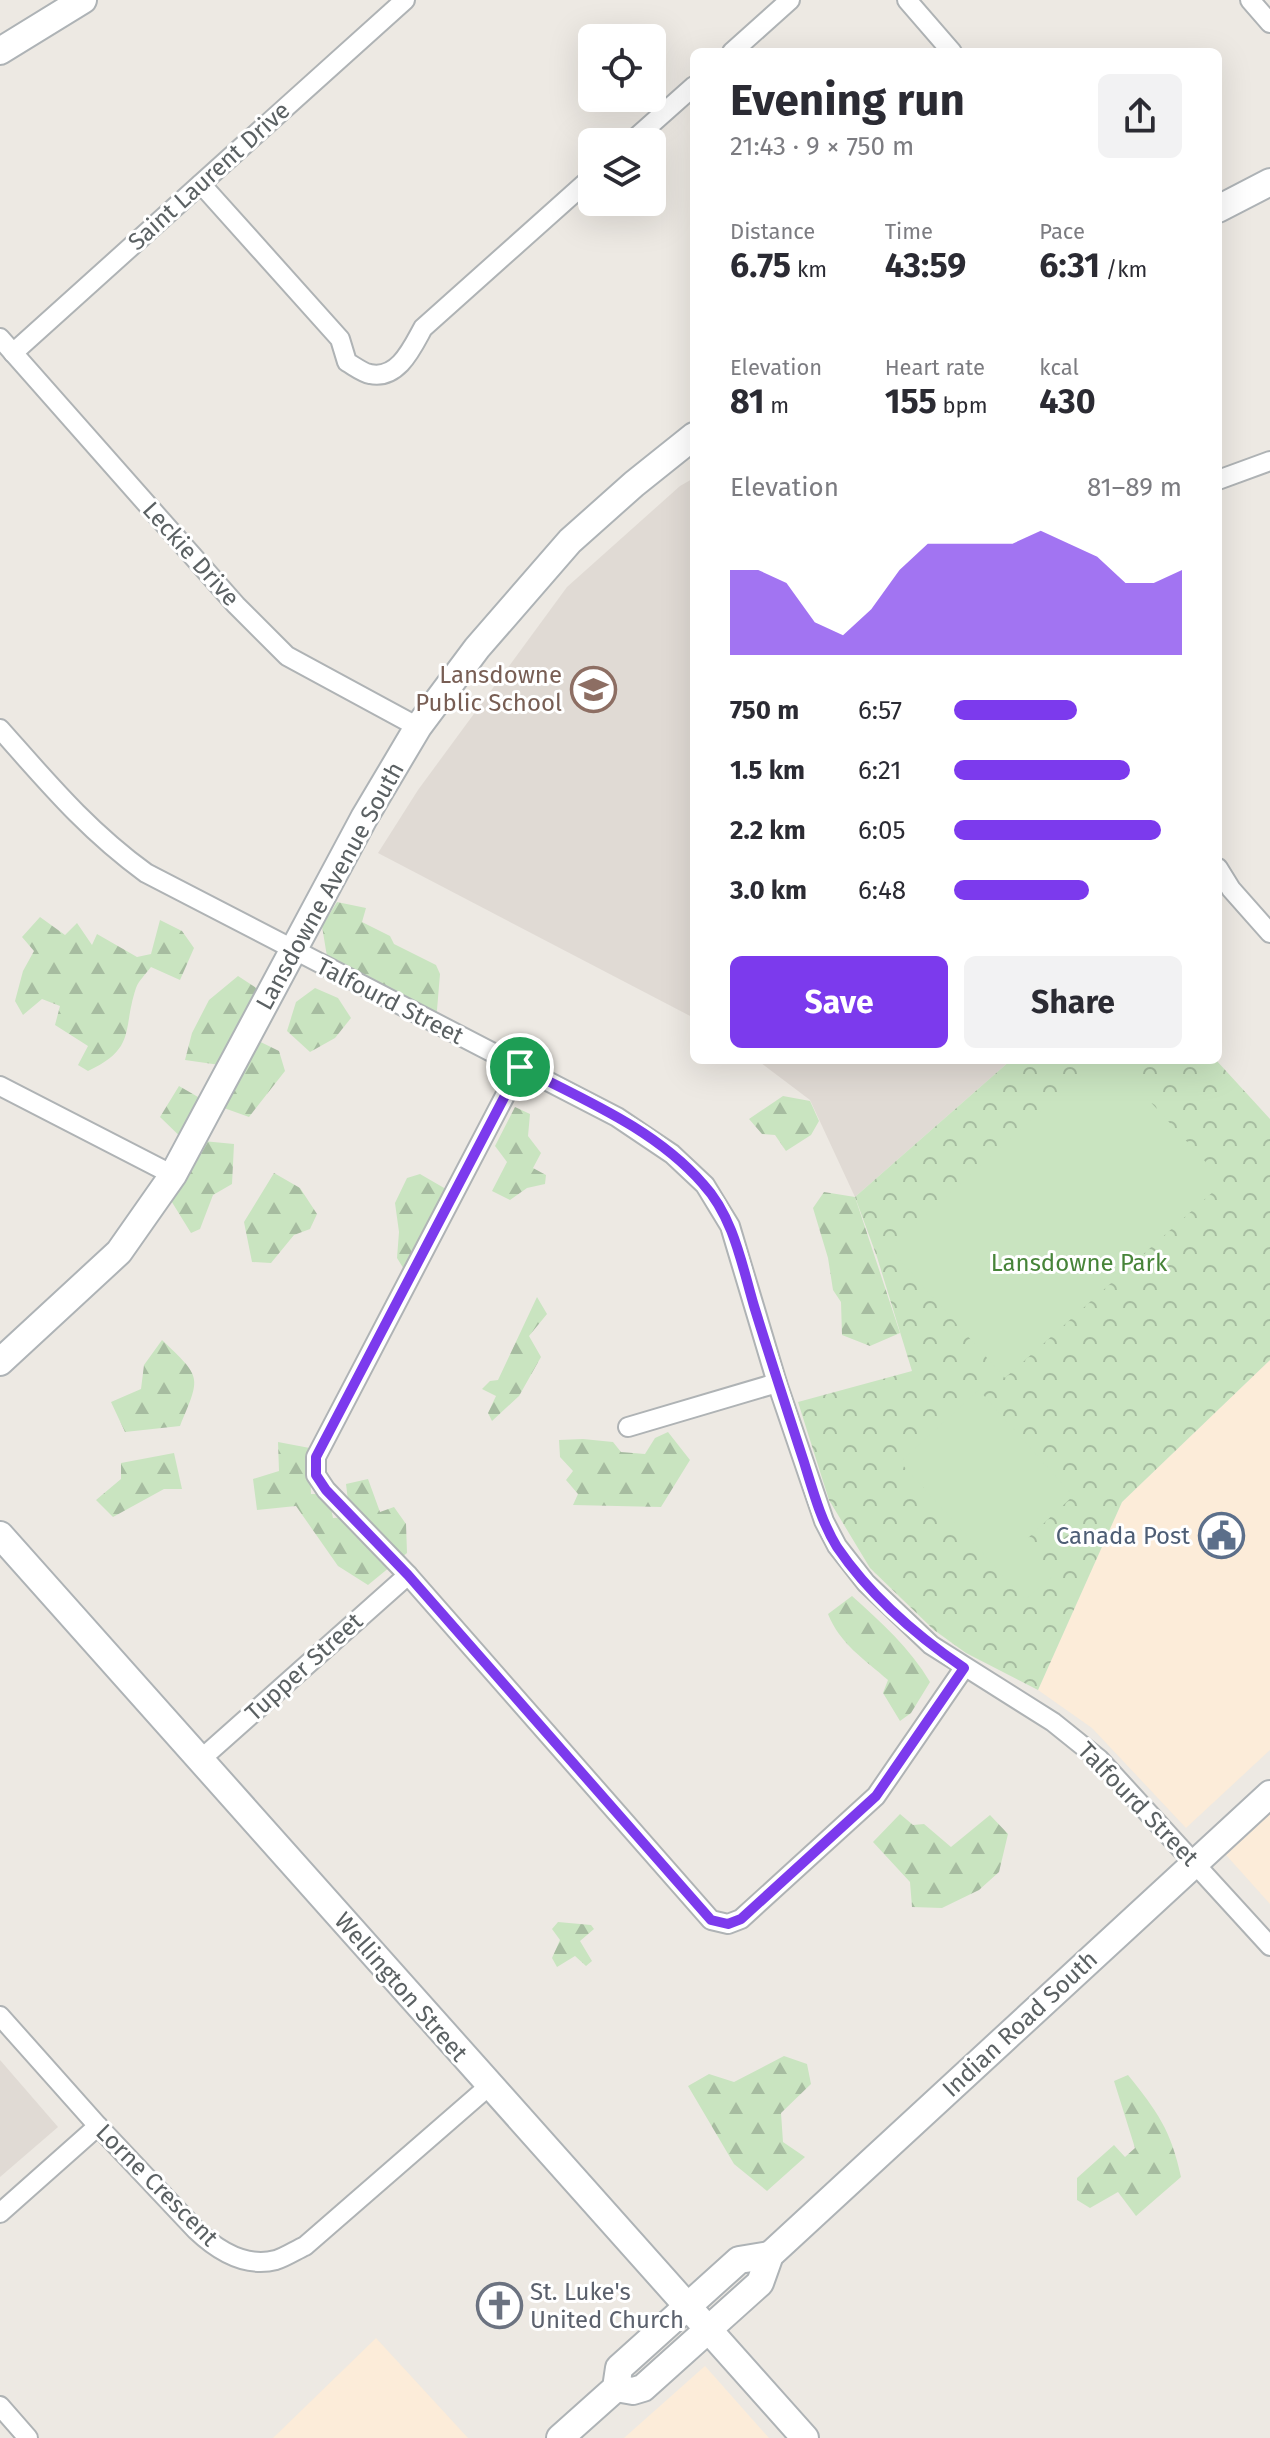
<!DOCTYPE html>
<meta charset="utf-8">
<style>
:root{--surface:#fff;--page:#f2f2f3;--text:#2b2b33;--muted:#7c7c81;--accent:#7c3aed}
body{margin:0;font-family:"Fira Sans",sans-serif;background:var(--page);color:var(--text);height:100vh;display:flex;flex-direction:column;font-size:30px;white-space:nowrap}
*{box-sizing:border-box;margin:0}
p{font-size:26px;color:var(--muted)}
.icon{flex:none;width:44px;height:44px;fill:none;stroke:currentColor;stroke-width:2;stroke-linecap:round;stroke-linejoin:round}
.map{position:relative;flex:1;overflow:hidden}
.drawer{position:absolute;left:690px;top:48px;width:532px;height:1016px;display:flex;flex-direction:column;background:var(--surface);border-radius:12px;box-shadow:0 8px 32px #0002}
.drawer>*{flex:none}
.buttons{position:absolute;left:578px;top:24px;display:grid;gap:16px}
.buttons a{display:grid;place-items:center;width:88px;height:88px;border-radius:12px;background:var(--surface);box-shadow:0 8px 32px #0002;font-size:40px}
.pin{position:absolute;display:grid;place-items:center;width:68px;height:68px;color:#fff;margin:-34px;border:4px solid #fff;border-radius:50%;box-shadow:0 2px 8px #0007}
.round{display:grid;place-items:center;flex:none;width:84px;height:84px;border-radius:12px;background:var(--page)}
.summary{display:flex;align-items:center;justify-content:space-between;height:136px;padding:0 40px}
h1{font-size:44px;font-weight:700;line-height:60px}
.stats{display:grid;grid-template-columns:repeat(3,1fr);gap:12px;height:136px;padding:8px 40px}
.stats div{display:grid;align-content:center}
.stats b{font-size:34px;font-weight:700}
.stats small{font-size:22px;font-weight:400}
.stats p{font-size:22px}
.chart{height:224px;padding:16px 40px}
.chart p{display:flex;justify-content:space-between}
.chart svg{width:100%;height:144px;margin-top:8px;fill:var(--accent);opacity:.7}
.action{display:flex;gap:16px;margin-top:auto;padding:16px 40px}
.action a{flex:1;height:92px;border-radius:12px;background:var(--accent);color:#fff;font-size:32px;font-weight:700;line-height:92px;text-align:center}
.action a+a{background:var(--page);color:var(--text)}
ul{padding:0 40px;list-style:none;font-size:26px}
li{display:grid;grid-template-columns:128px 96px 1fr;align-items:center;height:60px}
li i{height:20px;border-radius:10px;background:var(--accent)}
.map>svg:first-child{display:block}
.commercial{fill:#fcecd9}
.education{fill:#e0dad4}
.forest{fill:url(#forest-firs)}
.park{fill:url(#park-crowns)}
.pitch{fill:#c9e4c0}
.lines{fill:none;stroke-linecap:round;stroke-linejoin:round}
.street-casing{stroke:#afb3b5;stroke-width:22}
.secondary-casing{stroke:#aeb3b6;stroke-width:30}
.street{stroke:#fff;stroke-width:18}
.secondary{stroke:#fff;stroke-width:26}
.route-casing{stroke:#fff;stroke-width:16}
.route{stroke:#7c3aed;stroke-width:10}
.labels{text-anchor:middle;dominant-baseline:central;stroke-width:6;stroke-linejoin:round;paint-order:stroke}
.street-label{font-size:24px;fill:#5b6163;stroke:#fff}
.education-label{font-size:24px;fill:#785e54;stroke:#fff;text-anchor:end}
.park-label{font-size:24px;fill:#478439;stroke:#fff}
.service-label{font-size:24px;fill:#4e5e75;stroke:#fff;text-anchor:end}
.worship-label{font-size:24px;fill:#5b616d;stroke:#fff;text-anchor:start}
</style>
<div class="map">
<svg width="1270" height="2438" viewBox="0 0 1270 2438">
<defs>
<pattern id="forest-firs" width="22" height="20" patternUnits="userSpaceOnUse" patternTransform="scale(2)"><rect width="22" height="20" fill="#c9e4c0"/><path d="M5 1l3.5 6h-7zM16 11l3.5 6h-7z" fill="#a6bca0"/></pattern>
<pattern id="park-crowns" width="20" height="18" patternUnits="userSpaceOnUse" patternTransform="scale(2)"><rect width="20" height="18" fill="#c9e4c0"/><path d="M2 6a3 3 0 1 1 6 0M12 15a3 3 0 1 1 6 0" fill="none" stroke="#a6bca0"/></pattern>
</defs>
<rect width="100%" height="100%" fill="#ede9e3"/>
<g class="commercial">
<path d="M1270 1360V1750L1186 1828 1092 1728 1038 1690 1122 1502Z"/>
<path d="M1270 1814V1904L1226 1855Z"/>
<path d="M376 2338 468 2438H273Z"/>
<path d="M705 2366 769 2438H624Z"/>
</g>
<g class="education">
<path d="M694 478V1018L378 853 418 790 567 587 680 486Z"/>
<path d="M757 1060H1011L855 1197 810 1100Z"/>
<path d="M0 2060 58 2127 0 2177Z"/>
</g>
<g class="forest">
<path d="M337 902 366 908 362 922 390 936 394 944 436 965 440 974 436 1022 329 969 322 926Z"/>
<path d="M40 917 65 935 77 923 92 945 97 934 137 957 151 954 160 920 182 931 194 948 180 980 151 967C146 974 139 980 136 988 122 1030 137 1048 88 1071L78 1065 88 1046 55 1025 60 1006 42 999 23 1015 15 1001 23 971 34 951 22 937Z"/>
<path d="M238 976 258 989 240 1032 279 1051 285 1071 249 1117 224 1108 243 1074 220 1065 185 1060 192 1033 209 1000Z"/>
<path d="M315 988 338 998 351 1018 335 1038 310 1052 287 1031 296 1002Z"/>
<path d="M179 1086 205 1101 203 1141 234 1144 232 1184 213 1195 200 1229 191 1233 170 1199 192 1148 160 1117Z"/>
<path d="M783 1096 810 1101 819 1121 811 1135 786 1151 775 1135 762 1134 749 1119Z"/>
<path d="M515 1107 530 1114 528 1136 541 1153 533 1168 546 1175 545 1184 527 1188 510 1200 492 1191 507 1162 495 1146Z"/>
<path d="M274 1173 300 1188 317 1214 310 1229 294 1235 271 1263 252 1262 244 1222Z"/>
<path d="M420 1174 451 1192 407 1274 397 1258 399 1232 395 1203 407 1178Z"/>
<path d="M824 1192 855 1197 900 1333 870 1346 842 1335 841 1302 833 1290 828 1258 813 1208Z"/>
<path d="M537 1297 547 1314 529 1336 541 1357 519 1396 492 1421 488 1413 496 1396 482 1389 490 1381 498 1380Z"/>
<path d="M162 1340C202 1378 201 1376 180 1426L125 1432 111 1402 141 1389 144 1365Z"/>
<path d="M668 1432 690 1460 661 1507 573 1505 578 1494 566 1480 573 1471 560 1457 559 1440 583 1439 613 1442 621 1452 645 1454 655 1438Z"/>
<path d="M278 1442 315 1449 310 1465 311 1494H323L330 1503 333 1518 350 1517 346 1484 368 1479 380 1512 394 1507 406 1524 407 1553 368 1585 338 1566 296 1506 257 1510 253 1479 279 1471Z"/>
<path d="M174 1453 182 1489H164L113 1517 96 1500 121 1479V1463Z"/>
<path d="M852 1596C881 1622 910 1648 930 1682L911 1713 900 1721 883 1693 888 1680C864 1659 840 1644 828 1614Z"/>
<path d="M900 1814 913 1825 924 1824 951 1847 990 1815 1008 1834 999 1872 979 1890 942 1908 912 1907 910 1882 873 1842Z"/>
<path d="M558 1922 591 1925 594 1929 580 1941 592 1961 586 1966 575 1956 557 1967 552 1958 560 1940 552 1929Z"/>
<path d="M784 2056 807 2064 811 2084 781 2113 783 2142 805 2157 767 2191 734 2164 688 2086 709 2074 734 2082Z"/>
<path d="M1128 2075C1157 2111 1171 2130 1181 2177L1136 2216 1118 2192 1090 2208 1077 2200V2178L1114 2145 1125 2157 1135 2148 1114 2081Z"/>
</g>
<path class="park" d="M1011 1060H1216L1270 1119V1360L1122 1502 1038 1690 966 1653 934 1630 870 1568 829 1500 798 1402 912 1371 877 1257 855 1197Z"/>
<g class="pitch">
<path d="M1098 1060H1112L1224 1182 1005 1378 889 1248Z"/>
<path d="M979 1390 1073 1496 1027 1539 1054 1575 1025 1600 900 1462Z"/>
</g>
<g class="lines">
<defs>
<g id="street">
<path d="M907 0 952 52"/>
<path d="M1250 0 1270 23"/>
<path d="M732 52 790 0"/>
<path d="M631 142 694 86"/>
<path d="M201 184 340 339 347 362C354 366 363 373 370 374 398 380 412 348 423 328L592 177"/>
<path d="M0 338 236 605 287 656 418 727"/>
<path d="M13 353 405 0"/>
<path d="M1218 480 1270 461"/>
<path d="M0 729C48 783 87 830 146 873L617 1117 672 1154 705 1185 730 1226 777 1383 824 1521 837 1546 866 1583 931 1645 1053 1722 1099 1759 1270 1946"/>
<path d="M1218 868 1231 889 1270 933"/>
<path d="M520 1067 316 1457V1475L326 1490 408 1575 711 1920 728 1924 741 1919 876 1796 964 1668"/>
<path d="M0 1086 173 1175"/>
<path d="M628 1427 777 1383"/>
<path d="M200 1760 408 1575"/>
<path d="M0 2016 98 2126 196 2230C217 2250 245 2268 276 2260 286 2257 296 2250 305 2246L489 2086"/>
<path d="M0 2213 98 2126"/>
<path d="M0 2406 28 2438"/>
</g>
<g id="secondary">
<path d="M0 51 83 0"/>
<path d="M1218 209 1270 182"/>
<path d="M0 1362 119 1252 173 1175 364 818 418 727 477 648 570 541 634 484 694 436"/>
<path d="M0 1535 805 2438"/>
<path d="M616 2388 633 2391 643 2388 760 2283 770 2255 1270 1794"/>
<path d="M560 2438 616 2388 619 2368 739 2260 770 2255"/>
</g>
</defs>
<use href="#street" class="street-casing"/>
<use href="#secondary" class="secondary-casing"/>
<use href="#street" class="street"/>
<use href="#secondary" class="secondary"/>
</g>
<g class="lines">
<defs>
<path id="route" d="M520 1067C584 1100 655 1129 703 1184 733 1216 742 1265 754 1306 770 1358 787 1410 804 1462 813 1491 821 1521 837 1547 869 1594 917 1636 964 1668L876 1796 741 1919 728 1924 711 1920 408 1575 326 1490 316 1475V1457Z"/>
</defs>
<use href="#route" class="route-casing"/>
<use href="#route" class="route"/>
</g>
<defs>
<symbol id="school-ring" viewBox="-11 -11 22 22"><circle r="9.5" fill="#fff" stroke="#8d6e63" stroke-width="1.5"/><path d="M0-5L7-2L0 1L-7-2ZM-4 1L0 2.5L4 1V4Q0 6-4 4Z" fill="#8d6e63"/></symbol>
<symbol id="civic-ring" viewBox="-11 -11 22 22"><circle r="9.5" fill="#fff" stroke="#5c6f8a" stroke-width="1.5"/><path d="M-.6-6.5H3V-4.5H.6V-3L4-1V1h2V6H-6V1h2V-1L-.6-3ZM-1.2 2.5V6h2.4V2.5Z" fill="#5c6f8a"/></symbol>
<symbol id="church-ring" viewBox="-11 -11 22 22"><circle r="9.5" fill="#fff" stroke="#6b7280" stroke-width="1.5"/><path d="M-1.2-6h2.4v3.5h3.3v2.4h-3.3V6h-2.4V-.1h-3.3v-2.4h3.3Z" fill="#6b7280"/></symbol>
</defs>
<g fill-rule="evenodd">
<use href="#school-ring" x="568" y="664" width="51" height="51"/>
<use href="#civic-ring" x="1196" y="1510" width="51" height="51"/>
<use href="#church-ring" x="474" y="2280" width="51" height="51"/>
</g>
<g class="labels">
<g class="street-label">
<text transform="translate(209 176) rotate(-42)">Saint Laurent Drive</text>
<text transform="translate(191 554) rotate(48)">Leckie Drive</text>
<text transform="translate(330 886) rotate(-61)">Lansdowne Avenue South</text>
<text transform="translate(390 1001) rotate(27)">Talfourd Street</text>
<text transform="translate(304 1667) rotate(-42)">Tupper Street</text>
<text transform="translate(1138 1804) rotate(46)">Talfourd Street</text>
<text transform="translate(401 1987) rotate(49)">Wellington Street</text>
<text transform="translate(1020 2024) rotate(-43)">Indian Road South</text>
<text transform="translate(157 2185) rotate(45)">Lorne Crescent</text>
</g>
<g class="education-label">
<text x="562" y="675">Lansdowne<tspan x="562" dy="28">Public School</tspan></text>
</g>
<g class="park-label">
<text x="1079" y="1263">Lansdowne Park</text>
</g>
<g class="service-label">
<text x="1190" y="1536">Canada Post</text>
</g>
<g class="worship-label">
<text x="530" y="2292">St. Luke's<tspan x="530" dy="28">United Church</tspan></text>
</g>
</g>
</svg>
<div class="buttons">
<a><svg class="icon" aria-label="locate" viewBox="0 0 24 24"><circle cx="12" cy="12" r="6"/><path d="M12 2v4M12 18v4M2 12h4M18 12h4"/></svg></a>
<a><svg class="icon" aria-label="layers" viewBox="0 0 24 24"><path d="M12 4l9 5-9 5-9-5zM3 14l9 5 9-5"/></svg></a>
</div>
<div class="pin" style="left:520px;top:1067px;background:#1e9e55"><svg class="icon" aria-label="arrive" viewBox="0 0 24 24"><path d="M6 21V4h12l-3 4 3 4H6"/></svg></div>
<section class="drawer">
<div class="summary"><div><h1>Evening run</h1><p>21:43 · 9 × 750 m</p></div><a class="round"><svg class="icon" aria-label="share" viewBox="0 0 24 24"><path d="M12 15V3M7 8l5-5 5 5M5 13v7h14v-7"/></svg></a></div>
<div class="stats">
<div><p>Distance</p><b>6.75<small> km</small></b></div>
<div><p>Time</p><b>43:59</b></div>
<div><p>Pace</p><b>6:31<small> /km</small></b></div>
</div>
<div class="stats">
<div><p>Elevation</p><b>81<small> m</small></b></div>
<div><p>Heart rate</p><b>155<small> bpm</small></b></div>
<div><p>kcal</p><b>430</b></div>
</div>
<div class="chart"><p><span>Elevation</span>81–89 m</p>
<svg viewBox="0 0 160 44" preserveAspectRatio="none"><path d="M0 44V18L10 18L20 22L30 34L40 38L50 30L60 18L70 10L80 10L90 10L100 10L110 6L120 10L130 14L140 22L150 22L160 18V44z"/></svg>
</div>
<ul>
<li><b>750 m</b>6:57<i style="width:54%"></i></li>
<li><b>1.5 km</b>6:21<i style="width:77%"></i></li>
<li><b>2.2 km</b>6:05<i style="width:91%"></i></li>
<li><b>3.0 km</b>6:48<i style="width:59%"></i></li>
</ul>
<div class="action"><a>Save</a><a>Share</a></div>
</section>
</div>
